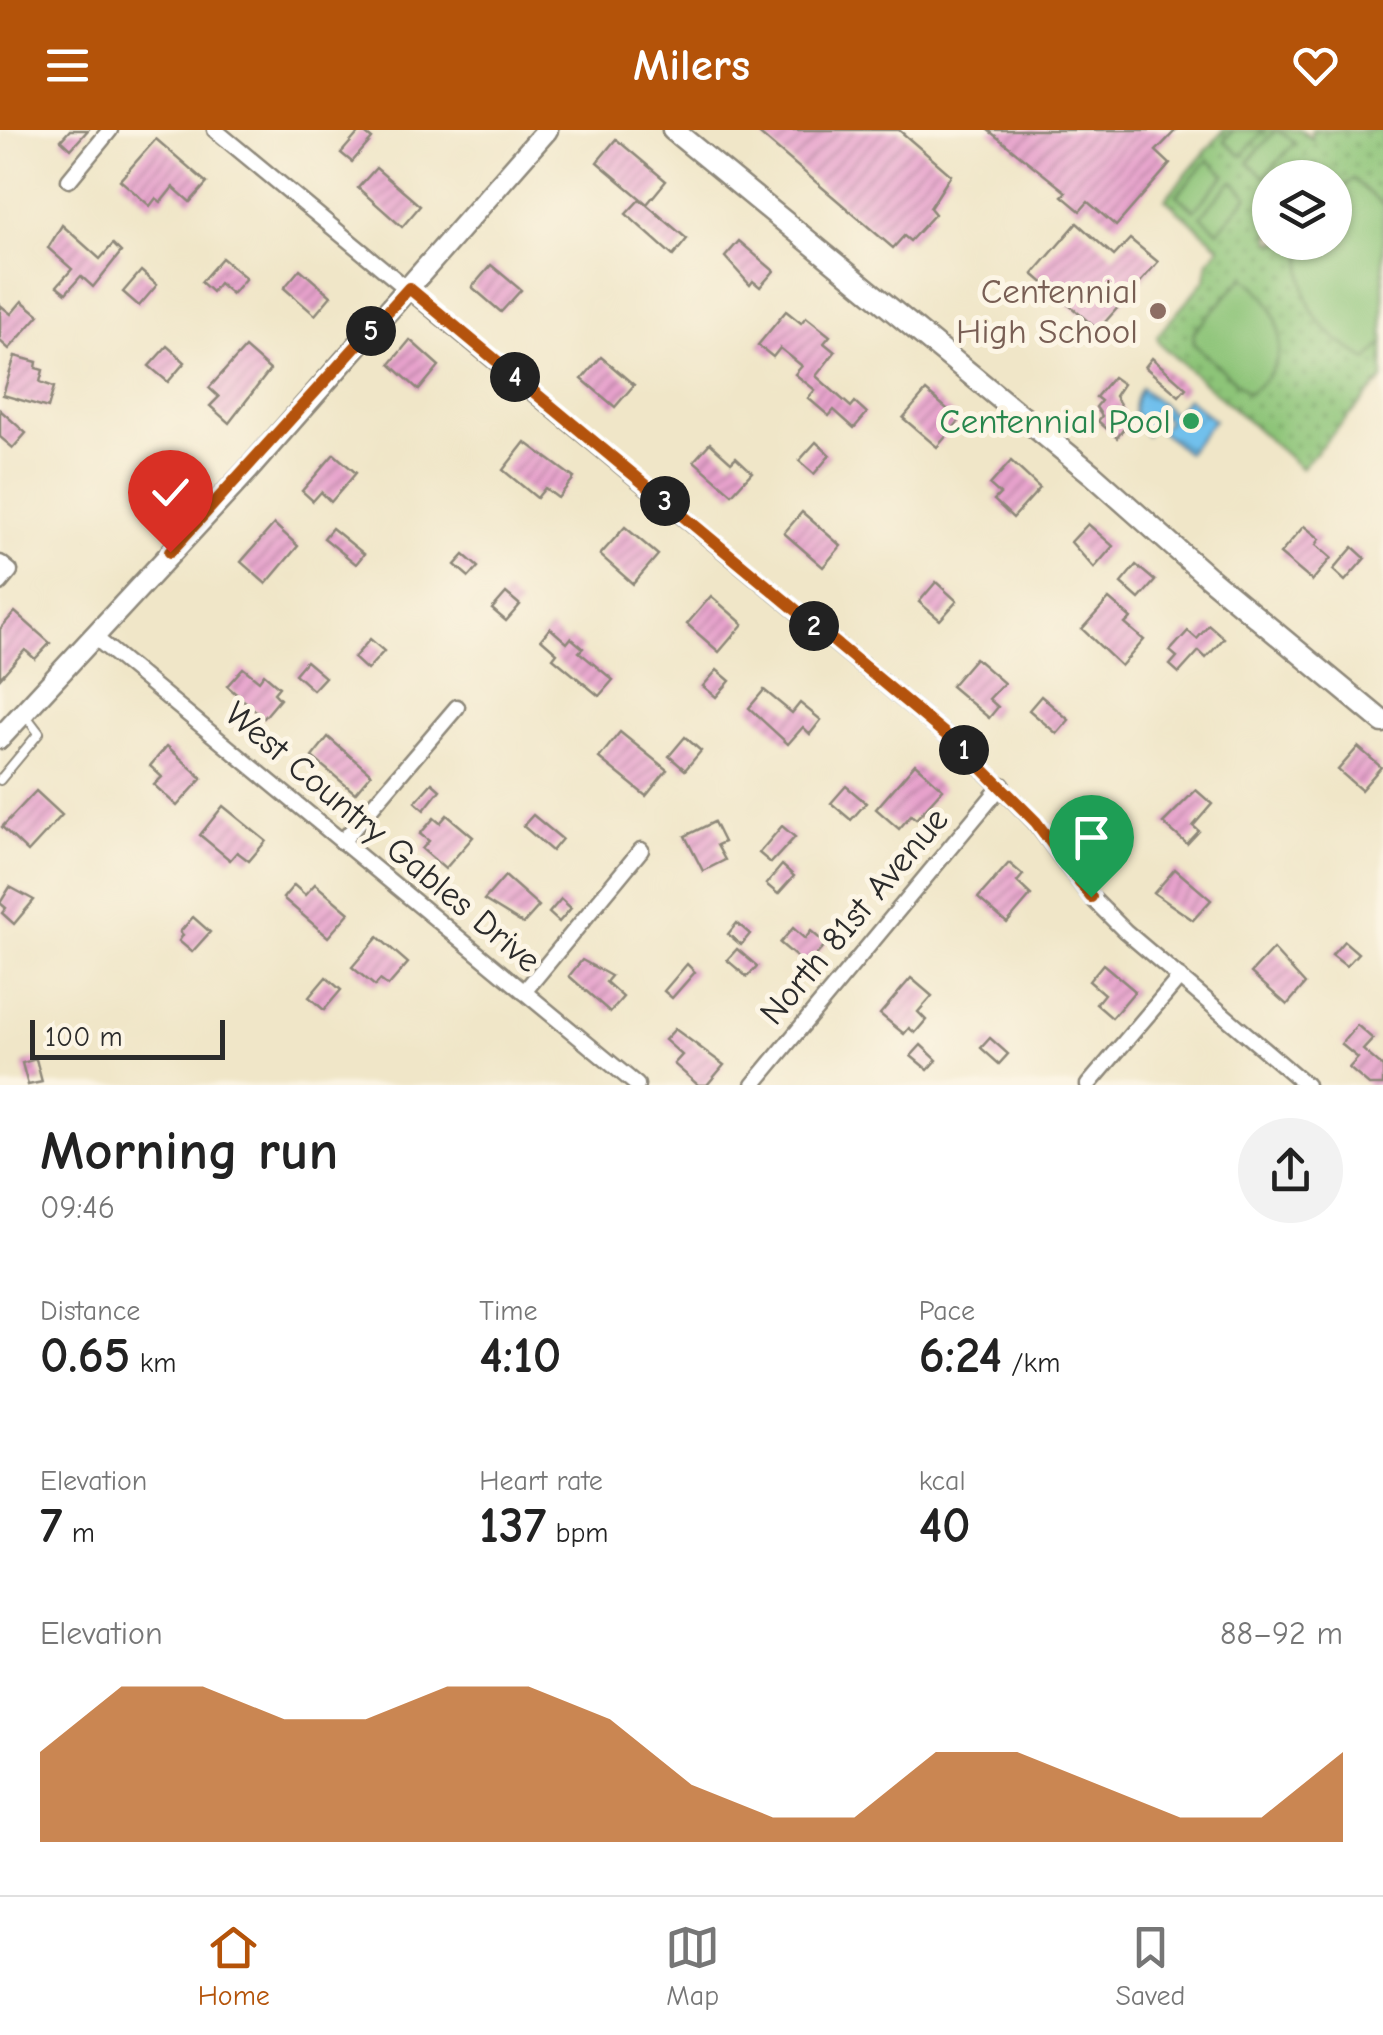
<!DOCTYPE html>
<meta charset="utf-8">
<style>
:root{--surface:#fff;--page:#f2f2f2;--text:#222;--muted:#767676;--line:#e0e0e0;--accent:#b45309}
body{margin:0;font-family:"Comic Neue",sans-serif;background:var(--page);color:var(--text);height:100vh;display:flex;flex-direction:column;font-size:38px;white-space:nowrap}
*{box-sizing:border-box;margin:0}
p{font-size:32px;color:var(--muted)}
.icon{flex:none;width:55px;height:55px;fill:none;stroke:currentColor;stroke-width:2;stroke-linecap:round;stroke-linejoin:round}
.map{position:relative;height:955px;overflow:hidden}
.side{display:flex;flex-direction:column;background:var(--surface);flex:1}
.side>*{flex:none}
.controls{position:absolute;left:1252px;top:30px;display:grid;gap:20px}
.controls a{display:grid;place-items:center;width:100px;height:100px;border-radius:50%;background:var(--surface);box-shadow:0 2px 8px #0004;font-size:50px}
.scale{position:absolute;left:30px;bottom:25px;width:195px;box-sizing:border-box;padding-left:10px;border:5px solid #2b2b2b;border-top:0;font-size:28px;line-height:35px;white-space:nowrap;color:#2b2b2b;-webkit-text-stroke:8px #fcf5e5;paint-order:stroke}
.pin{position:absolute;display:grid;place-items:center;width:85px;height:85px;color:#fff;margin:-102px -42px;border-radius:50% 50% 50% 0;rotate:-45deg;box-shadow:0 0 10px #0007}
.pin .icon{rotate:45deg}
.km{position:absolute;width:50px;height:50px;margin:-25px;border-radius:50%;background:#222;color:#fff;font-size:28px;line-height:50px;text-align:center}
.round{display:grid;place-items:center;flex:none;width:105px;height:105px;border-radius:52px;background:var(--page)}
.headline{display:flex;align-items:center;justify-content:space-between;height:170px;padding:0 40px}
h1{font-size:55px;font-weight:800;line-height:75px}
.metrics{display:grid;grid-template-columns:repeat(3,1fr);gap:15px;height:170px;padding:10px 40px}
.metrics div{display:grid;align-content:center}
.metrics b{font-size:50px;font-weight:800}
.metrics small{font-size:28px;font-weight:400}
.metrics p{font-size:28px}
.chart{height:280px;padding:20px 40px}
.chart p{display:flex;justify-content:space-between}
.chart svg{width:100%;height:180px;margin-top:10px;fill:var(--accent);opacity:.7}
header{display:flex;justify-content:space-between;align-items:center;height:130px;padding:0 40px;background:var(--accent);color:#fff;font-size:45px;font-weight:800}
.tabs{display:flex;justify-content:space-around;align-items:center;height:140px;border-top:2px solid var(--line);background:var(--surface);font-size:28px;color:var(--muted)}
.tabs a{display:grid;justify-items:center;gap:5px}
.tabs .selected{color:var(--accent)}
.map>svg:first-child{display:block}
.grass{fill:url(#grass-dots);stroke:#5c7852;stroke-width:2.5;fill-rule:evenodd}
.garden{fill:#8dc478;stroke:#5c7852;stroke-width:2.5}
.water{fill:url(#water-waves);stroke:#4e768c;stroke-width:2.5}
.building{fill:url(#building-hatch)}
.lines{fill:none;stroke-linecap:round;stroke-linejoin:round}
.lane-casing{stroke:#8e887a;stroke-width:12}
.street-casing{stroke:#8e887a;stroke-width:19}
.secondary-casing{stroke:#8e887a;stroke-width:25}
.lane{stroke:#fff;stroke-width:8}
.street{stroke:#fff;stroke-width:14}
.secondary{stroke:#fff;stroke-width:20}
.route-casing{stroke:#fff;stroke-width:20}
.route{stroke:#b45309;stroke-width:12}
.education-dot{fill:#8d6e63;stroke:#fcf5e5;stroke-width:4}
.leisure-dot{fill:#2e9e5b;stroke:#fcf5e5;stroke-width:4}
.labels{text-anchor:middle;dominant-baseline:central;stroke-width:10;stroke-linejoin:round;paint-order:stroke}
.education-label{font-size:35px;fill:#785e54;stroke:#fcf5e5;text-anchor:end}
.leisure-label{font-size:35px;fill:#27864d;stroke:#fcf5e5;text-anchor:end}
.street-label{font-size:35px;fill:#2b2b2b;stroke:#fcf5e5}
</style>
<header><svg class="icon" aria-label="menu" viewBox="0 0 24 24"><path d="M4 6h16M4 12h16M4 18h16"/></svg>Milers<svg class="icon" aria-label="heart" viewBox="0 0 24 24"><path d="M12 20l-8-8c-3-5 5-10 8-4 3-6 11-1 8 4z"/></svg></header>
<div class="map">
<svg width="1383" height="955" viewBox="0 0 1383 955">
<defs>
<pattern id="grass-dots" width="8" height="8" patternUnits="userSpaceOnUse" patternTransform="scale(2.5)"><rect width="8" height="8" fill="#8dc478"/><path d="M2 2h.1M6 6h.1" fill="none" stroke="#739f63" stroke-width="1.8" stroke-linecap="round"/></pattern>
<pattern id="water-waves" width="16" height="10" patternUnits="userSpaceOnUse" patternTransform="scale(2.5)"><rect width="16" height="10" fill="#71c0ec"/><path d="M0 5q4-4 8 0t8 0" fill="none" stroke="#5d9cbf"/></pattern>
<pattern id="building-hatch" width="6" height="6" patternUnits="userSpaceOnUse" patternTransform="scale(2.5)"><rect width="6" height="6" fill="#e7a2cc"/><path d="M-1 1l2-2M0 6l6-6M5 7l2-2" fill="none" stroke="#bb84a6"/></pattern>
</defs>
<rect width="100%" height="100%" fill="#fcf5e5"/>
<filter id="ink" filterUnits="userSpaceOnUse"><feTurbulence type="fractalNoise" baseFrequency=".01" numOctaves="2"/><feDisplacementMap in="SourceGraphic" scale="20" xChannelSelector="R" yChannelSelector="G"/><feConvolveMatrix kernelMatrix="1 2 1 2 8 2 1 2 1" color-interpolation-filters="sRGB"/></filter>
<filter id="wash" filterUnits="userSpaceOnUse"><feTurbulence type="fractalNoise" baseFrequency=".0048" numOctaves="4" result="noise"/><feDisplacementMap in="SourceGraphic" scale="40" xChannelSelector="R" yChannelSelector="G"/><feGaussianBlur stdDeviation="2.25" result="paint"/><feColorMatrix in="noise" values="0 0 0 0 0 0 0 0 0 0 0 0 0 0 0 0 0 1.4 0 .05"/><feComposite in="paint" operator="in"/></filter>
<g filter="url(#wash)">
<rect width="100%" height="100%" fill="#f0e6c8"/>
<path class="grass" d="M1224 0H1301L1312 9 1311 0H1383V249L1301 338 1160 214 1157 206 1205 150 1208 131 1220 117 1165 69ZM1270 48H1335V112H1270Z"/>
<g class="garden">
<path d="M1234 0H1264L1241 26 1224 11Z"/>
<path d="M1276 0 1295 12 1264 47 1248 32Z"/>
<path d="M1208 30 1225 45 1194 80 1177 65Z"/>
<path d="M1353 49 1383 75V213L1368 230C1315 200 1297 174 1304 113L1335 112V65Z"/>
<path d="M1232 51 1248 66 1218 101 1201 86Z"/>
<path d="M1244 147C1285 175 1296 235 1248 263L1194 214 1193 203Z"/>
</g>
<path class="water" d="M1141 258 1174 284 1187 268 1214 290 1187 323 1160 301 1168 291 1162 286 1146 305C1132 291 1131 275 1141 258Z"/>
<g id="blocks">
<g class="building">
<path d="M70 0H88L71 19 61 10Z"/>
<path d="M361 0 372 9 352 32 341 23Z"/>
<path d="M755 0H899L951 45 930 78 935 84 910 111 904 106 893 118Z"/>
<path d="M988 0H1176L1156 21 1170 34 1116 96 1088 72 1080 81 1062 66 1066 62Z"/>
<path d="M156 9 207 53 190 72 173 57 161 72 156 68 150 76 120 50Z"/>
<path d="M616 9 666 51 647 74 597 32Z"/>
<path d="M376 38 420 76 402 97 358 58Z"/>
<path d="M640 69 687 109 673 126 626 84Z"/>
<path d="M1077 93 1114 126 1130 109 1158 132 1098 200 1033 144Z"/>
<path d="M62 95 100 129 113 114 121 122 93 157 81 146 66 163 57 156 72 139 48 118Z"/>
<path d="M739 111 774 141 760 157 753 151 750 155 725 127Z"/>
<path d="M222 128 246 148 232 164 219 153 212 162 201 152Z"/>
<path d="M491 135 521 160 501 182 472 157Z"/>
<path d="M300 139 331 166 315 185 284 158Z"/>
<path d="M141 141 157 155 139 176 123 162Z"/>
<path d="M22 171 39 185 9 219 0 211V175L11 184Z"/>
<path d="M786 181 801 193 806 187 830 206 824 213 835 222 816 246 851 277 855 272 867 283 854 298 834 280 829 286 808 268 815 260 795 244 802 236 780 218 773 227 758 215Z"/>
<path d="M410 210 439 236 419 260 390 234Z"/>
<path d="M167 216 185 232 168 252 149 236Z"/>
<path d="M245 218 270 240 229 293 210 276 219 267 209 258Z"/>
<path d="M15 226 37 232 36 238 43 240 40 252 54 257 48 278 3 265Z"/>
<path d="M601 227 634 255 615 277 582 249Z"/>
<path d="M1152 228 1186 258 1179 266 1145 237Z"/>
<path d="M1113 247 1123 254 1115 266 1124 281 1116 290 1125 297 1117 308 1098 291 1102 286 1096 277 1101 271 1096 267Z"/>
<path d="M926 261 960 290 937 317 903 288Z"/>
<path d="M0 280 26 303 13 318 0 307Z"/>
<path d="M525 312 574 348 558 368 545 358 537 368 503 340Z"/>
<path d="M816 312 830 325 814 344 799 331Z"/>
<path d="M710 313 731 332 736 327 752 342 732 364 694 331Z"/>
<path d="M334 324 356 343 331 372 321 362 313 371 302 361Z"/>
<path d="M1011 331 1040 358 1013 388 994 370 1000 364 990 355Z"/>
<path d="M802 382 841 416 823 437 784 403Z"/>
<path d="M274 394 298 416 266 454 241 432Z"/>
<path d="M1088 394 1113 416 1094 438 1071 412Z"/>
<path d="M1304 396 1320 409 1316 415 1331 428 1312 451 1280 424Z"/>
<path d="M625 397 658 425 633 454 600 425Z"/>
<path d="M332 398 364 424 356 434 324 408Z"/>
<path d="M1353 417 1365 428 1345 451 1333 440Z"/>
<path d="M464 425 478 437 469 447 455 435Z"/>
<path d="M1136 435 1155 451 1139 469 1121 453Z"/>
<path d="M936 452 957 471 940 490 919 472Z"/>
<path d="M506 463 520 475 506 491 492 479Z"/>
<path d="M711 466 743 494 719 522 687 494Z"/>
<path d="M1109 469 1131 488 1125 494 1144 510 1121 536 1082 499Z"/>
<path d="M15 482 50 513 35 529 25 520 0 548V499Z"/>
<path d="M1209 495 1224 508 1206 528 1199 521 1179 543 1170 535 1177 527 1170 521 1188 501 1197 509Z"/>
<path d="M550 498 567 513 571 508 583 518 579 522 613 550 599 566 553 528 557 523 541 509Z"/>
<path d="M370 509 384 521 367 540 354 528Z"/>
<path d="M975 528 1004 553 989 569 998 577 989 588 951 556Z"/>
<path d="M306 531 325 547 313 560 295 544Z"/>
<path d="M243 538 259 551 264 544 279 557 274 563 280 569 264 588 227 556Z"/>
<path d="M717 540 730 551 716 567 703 556Z"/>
<path d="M764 560 792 583 800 573 821 590 810 604 803 597 788 614 749 578Z"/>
<path d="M1041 566 1069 590 1057 604 1029 580Z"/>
<path d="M620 602 667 640 646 666 599 628Z"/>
<path d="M328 607 371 644 355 663 312 627Z"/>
<path d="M685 607 701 621 685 640 669 626Z"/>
<path d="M167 616 202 648 177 676 154 655 162 647 150 636Z"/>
<path d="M1358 617 1381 637 1361 660 1338 640Z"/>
<path d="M915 634 943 659 916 689 911 685 899 699 876 679Z"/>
<path d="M432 653 440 660 424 680 415 672Z"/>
<path d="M846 656 866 673 851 690 831 673Z"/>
<path d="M1196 660 1212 674 1193 696 1199 701 1187 714 1163 693Z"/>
<path d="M36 661 62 685 28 722 2 697Z"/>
<path d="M223 676 266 711 249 731 237 722 230 730 200 705Z"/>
<path d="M447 685 473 707 445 739 422 719 429 711 420 704 434 688 440 693Z"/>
<path d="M533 685 562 709 552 721 523 696Z"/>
<path d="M714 692 724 712 717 715 725 730 703 741 685 706Z"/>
<path d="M782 696 795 707 771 733 759 723Z"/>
<path d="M1009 733 1023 745 1017 752 1031 765 1007 793 978 768Z"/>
<path d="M782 735 794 746 778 764 766 754Z"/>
<path d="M1175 739 1211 770 1193 790 1154 763Z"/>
<path d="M505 746 539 776 523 794 484 770Z"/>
<path d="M315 754 349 783 328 807 283 768 294 755 305 765Z"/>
<path d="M10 757 34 770 14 794 2 783 6 778 0 773Z"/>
<path d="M561 769 571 778 559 792 549 783Z"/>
<path d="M193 787 210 802 192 822 179 811 183 805 180 802Z"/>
<path d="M737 793 750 804 741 815 728 804Z"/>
<path d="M793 798 805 809 811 801 826 814 807 836 780 813Z"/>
<path d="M378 807 408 833 388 856 380 850 375 856 352 837Z"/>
<path d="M1344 811 1358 823 1346 836 1332 825Z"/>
<path d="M737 819 757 836 747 847 727 830Z"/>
<path d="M1273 819 1305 854 1287 875 1251 843Z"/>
<path d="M582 830 611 846 606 852 623 867 610 882 569 846Z"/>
<path d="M687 834 695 842 672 868 664 861Z"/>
<path d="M1103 834 1135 861 1112 888 1096 874 1104 864 1089 851Z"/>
<path d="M326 847 341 860 324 880 309 867Z"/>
<path d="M911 848 932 866 918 882 926 890 915 903 909 898 904 904 880 884Z"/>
<path d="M1357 895 1373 909 1363 920 1383 937V955H1369L1349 938 1358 928 1341 914Z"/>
<path d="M675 899 724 935 707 955H698L674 934 682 925 665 910Z"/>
<path d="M990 908 1008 924 999 934 981 918Z"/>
<path d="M921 915 937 930 928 940 911 926Z"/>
<path d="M36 929 42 952 28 955 22 933Z"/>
</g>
</g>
</g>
<g filter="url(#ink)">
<use href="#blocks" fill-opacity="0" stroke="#8e887a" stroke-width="2.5"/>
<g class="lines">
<defs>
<path id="lane" d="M0 650 39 603 26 586"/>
<g id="street">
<path d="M215 0 962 618 1035 692 1091 767 1125 801 1306 955"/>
<path d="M69 50 110 0"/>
<path d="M0 433 10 441 0 453"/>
<path d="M92 505 637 955"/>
<path d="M342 712 457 577"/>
<path d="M524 862 641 720"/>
<path d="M753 955 1002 655"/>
<path d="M1088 955 1180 847"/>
</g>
<g id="secondary">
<path d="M673 0 1092 344 1208 447 1383 592"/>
<path d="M0 608 249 339 547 0"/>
</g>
</defs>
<use href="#lane" class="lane-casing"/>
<use href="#street" class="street-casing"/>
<use href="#secondary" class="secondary-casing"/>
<use href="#lane" class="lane"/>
<use href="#street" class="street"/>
<use href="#secondary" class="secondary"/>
</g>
</g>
<g class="lines" filter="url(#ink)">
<defs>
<path id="route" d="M170 422 409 158 962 618 1036 692 1091 767"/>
</defs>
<use href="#route" class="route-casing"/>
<use href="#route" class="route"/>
</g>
<circle class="education-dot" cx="1158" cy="181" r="10"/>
<circle class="leisure-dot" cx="1191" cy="291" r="10"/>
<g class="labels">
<g class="education-label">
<text x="1138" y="161">Centennial<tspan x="1138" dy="40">High School</tspan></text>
</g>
<g class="leisure-label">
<text x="1171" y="291">Centennial Pool</text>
</g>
<g class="street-label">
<text transform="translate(383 707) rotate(40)">West Country Gables Drive</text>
<text transform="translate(854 786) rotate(-50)">North 81st Avenue</text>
</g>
</g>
</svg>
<div class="controls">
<a><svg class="icon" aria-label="layers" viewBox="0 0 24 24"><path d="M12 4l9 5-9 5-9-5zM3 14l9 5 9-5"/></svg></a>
</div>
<div class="scale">100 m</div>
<div class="pin" style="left:1091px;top:767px;background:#1e9e55"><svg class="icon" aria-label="arrive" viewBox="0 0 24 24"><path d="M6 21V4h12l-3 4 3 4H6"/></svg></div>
<div class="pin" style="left:170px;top:422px;background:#d93025"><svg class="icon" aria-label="check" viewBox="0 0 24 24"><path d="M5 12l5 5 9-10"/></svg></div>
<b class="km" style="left:964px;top:620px">1</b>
<b class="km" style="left:814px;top:496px">2</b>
<b class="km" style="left:665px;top:371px">3</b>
<b class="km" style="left:515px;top:247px">4</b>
<b class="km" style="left:371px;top:201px">5</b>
</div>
<section class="side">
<div class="headline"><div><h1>Morning run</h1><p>09:46</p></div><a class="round"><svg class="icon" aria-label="share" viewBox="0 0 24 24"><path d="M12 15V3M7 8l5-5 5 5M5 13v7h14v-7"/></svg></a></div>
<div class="metrics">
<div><p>Distance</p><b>0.65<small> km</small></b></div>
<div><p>Time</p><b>4:10</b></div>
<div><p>Pace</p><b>6:24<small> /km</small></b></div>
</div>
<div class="metrics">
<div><p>Elevation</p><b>7<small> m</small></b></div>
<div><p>Heart rate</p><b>137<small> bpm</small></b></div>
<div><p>kcal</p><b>40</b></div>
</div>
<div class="chart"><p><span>Elevation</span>88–92 m</p>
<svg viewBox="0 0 160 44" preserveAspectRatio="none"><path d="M0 44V22L10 6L20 6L30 14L40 14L50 6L60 6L70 14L80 30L90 38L100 38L110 22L120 22L130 30L140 38L150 38L160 22V44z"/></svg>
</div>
</section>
<nav class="tabs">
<a class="selected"><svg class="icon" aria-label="home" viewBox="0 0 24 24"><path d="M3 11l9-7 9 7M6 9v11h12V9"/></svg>Home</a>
<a><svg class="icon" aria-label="map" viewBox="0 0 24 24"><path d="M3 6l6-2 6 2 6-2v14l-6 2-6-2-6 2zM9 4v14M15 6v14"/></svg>Map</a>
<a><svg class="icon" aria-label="saved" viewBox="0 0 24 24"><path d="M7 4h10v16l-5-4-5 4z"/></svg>Saved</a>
</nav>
